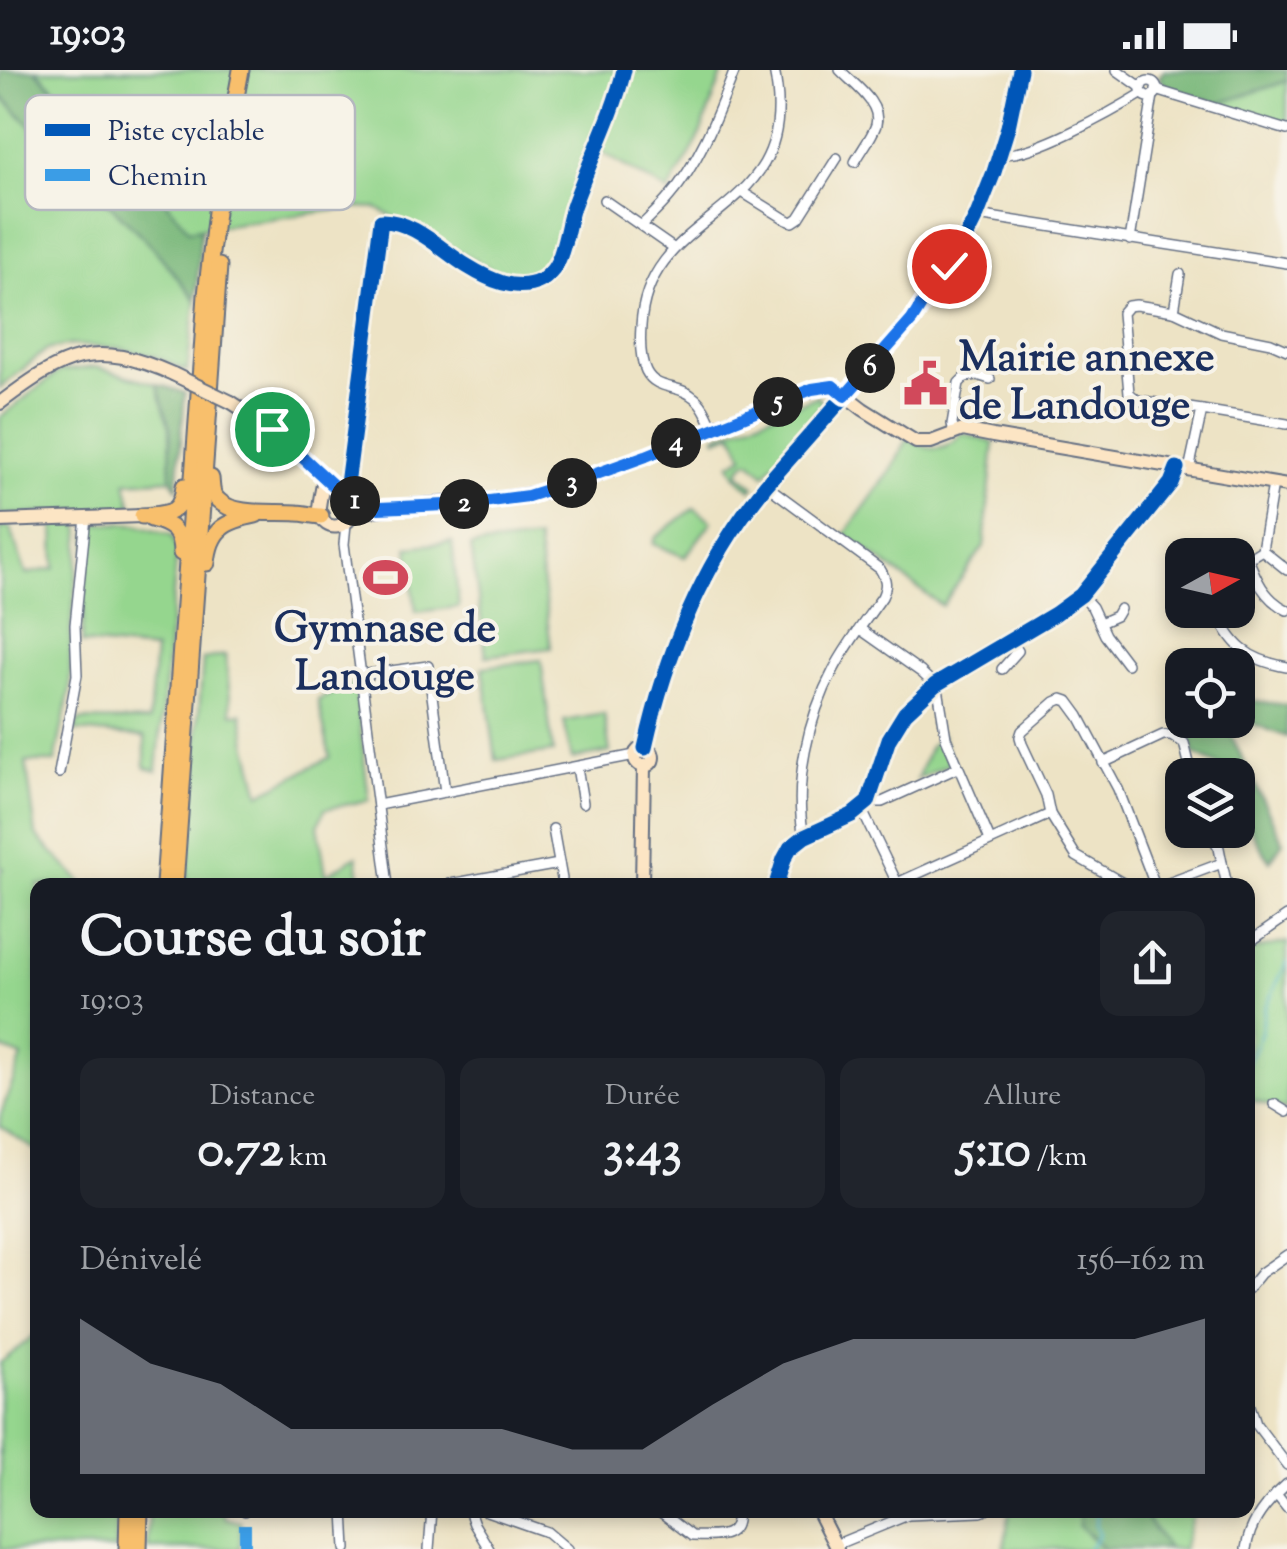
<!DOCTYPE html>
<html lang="fr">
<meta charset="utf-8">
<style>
:root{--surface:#171b24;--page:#20242c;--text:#f1f3f6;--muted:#9ea1a6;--accent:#8c9099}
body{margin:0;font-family:"Sorts Mill Goudy",serif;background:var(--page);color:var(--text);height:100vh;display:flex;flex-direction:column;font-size:38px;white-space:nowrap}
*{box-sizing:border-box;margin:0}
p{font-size:32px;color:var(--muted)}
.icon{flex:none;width:55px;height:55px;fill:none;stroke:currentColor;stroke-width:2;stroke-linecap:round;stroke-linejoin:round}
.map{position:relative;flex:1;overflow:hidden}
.panel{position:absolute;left:30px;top:808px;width:1225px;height:640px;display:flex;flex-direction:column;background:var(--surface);border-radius:20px;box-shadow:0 5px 15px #0003}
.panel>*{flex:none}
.needle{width:65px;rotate:82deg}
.controls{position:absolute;left:1165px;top:468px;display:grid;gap:20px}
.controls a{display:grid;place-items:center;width:90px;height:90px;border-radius:20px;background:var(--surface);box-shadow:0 5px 15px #0003;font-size:50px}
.pin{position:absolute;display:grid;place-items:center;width:85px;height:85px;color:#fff;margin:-42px;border:5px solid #fff;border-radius:50%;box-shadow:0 2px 10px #0007}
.km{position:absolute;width:50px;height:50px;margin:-25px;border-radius:50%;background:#222;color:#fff;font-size:28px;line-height:50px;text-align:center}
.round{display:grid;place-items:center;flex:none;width:105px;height:105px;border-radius:20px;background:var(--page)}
.head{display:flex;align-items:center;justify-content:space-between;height:170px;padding:0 50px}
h1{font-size:55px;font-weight:700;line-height:75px}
.stats{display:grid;grid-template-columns:repeat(3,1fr);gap:15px;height:170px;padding:10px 50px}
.stats div{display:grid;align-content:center;border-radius:20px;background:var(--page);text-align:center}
.stats b{font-size:50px;font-weight:700}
.stats small{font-size:28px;font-weight:400}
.stats p{font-size:28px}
.chart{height:280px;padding:20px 50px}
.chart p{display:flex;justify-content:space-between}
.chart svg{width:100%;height:180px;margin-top:10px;fill:var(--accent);opacity:.7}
.status{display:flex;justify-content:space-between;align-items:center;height:70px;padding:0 50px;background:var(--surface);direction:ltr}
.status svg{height:28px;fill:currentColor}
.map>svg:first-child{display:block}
.green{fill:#95d68e;stroke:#588276;stroke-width:2.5}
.forest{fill:#78b779;stroke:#4a736c;stroke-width:2.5}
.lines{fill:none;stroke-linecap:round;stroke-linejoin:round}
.stream{stroke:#4fb4ce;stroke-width:2.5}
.street-casing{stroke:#646e82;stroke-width:12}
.secondary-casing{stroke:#646e82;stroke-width:16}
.highway-casing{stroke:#646e82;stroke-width:19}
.street{stroke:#fff;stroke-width:9}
.secondary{stroke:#fce5c4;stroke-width:12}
.highway{stroke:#f8bf6c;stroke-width:15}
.secondary-bridge-casing{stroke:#646e82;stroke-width:16;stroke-linecap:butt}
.secondary-bridge{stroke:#fce5c4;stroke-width:12}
.quiet{stroke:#3b9de6;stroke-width:12;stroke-dasharray:25 12;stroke-linecap:butt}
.cycleway-casing{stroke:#f7f3e8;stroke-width:21}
.cycleway{stroke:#0057b8;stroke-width:15}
.route-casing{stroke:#fff;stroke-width:20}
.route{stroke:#1a73e8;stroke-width:12}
.labels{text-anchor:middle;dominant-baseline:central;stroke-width:8;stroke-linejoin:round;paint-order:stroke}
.poi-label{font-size:42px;font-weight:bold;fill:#1b2f5e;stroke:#f7f3e8;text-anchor:start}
.key{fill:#f7f3e8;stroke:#b5b8bf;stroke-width:2.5}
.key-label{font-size:28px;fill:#1b2f5e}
</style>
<div class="status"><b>19:03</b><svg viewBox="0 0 49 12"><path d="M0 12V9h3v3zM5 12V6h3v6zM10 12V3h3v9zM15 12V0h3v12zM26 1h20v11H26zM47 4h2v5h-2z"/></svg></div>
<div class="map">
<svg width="1287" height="1479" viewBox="0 0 1287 1479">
<rect width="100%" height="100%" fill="#f7f3e8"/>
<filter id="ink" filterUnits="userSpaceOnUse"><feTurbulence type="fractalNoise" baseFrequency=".01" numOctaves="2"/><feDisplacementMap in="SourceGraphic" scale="20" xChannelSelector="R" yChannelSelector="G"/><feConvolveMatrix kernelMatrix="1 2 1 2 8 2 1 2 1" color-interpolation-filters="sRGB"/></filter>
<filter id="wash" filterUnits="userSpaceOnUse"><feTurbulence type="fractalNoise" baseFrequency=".0048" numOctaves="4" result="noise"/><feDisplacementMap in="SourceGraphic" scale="40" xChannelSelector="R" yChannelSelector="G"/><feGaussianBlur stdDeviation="2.25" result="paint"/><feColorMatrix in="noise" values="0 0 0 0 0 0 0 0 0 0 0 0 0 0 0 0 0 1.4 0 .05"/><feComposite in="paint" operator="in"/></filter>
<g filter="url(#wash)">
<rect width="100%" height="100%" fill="#ede3c5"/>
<g class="green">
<path d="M36 0H724L698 70 668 122 589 75 554 185 532 209 512 210 376 138 357 137 189 160 147 109Z"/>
<path d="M1287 11V55L1218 34Z"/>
<path d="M0 25 152 176 196 230 187 301 154 286 118 278 70 275 46 280 0 318Z"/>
<path d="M96 297 157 314 170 359 171 409 126 412 132 438 124 441 0 445V347L60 301Z"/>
<path d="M818 326 823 334 765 404 750 391 746 392 739 399V404L754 416 751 420 736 406 730 394 744 386 733 363 717 369 716 366Z"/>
<path d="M962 363 994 373 984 476 942 536 845 464 892 399 908 368C929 382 946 384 962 363Z"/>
<path d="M694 438 712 451 685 487 653 474 655 468Z"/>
<path d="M78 453 81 461 71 560 70 619 55 692H26L36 765 84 815H38L37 1081 0 1056V1046L22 987 0 978V803L3 798 0 797V457L10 458 26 504 55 498 54 454Z"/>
<path d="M96 453 137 454 172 465 177 480 157 701 145 697V667L74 661 79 650 149 651 155 580 82 573 88 463Z"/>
<path d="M537 469 551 578 486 586 471 476Z"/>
<path d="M452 472 459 537 416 542 408 477Z"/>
<path d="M225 585 232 644 242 643 247 673 260 724 330 687 318 630 355 613 369 730 325 739 318 755 326 805 357 786 361 815H186L203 589Z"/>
<path d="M541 590 553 682 496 690 483 597Z"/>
<path d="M604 644 610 682 572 689 564 651Z"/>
<path d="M941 665 950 694 917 709 930 677Z"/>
<path d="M1287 872V1040L1248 1029V881Z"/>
<path d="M37 1263 38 1440H116V1479H0V1293Z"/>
<path d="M149 1440H222L225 1448 241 1452 240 1479H148Z"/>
<path d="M1010 1440H1080L1079 1456 1104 1479H1004Z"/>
<path d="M1141 1440H1194L1183 1479H1168Z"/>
</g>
<g class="forest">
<path d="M0 0H35L147 109 189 160 201 158 196 230 152 176 0 25Z"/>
<path d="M1164 0H1287V11L1218 34 1165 17 1159 7Z"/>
<path d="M157 314 185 323 177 418 171 409 170 359Z"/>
<path d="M1238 629 1287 635V667L1238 648Z"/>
<path d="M1187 650H1208L1207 654 1231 665 1283 772 1270 791C1251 764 1238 738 1238 705H1230L1228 700 1194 684Z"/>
<path d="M1080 1440H1141L1168 1479H1104L1079 1456Z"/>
</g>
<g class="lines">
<g class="stream">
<path d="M1248 993 1261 963 1265 938 1287 892"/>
<path d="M1088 1479 1099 1465 1095 1456 1098 1440"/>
</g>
</g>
</g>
<g filter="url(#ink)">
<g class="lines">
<defs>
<g id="street">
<path d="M840 0C853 14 882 33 876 55 872 67 861 81 855 92"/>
<path d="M1117 0 1141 17"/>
<circle cx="1149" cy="19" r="8"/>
<path d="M1156 20 1287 60"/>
<path d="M999 83C1026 91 1117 39 1143 23"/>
<path d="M742 122 787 150 793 152 799 148 837 88"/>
<path d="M604 130 673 178"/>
<path d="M977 145 1287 193"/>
<path d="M642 155C651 146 661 137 669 127 700 92 718 43 735 0"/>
<path d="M1130 170 1153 25"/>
<path d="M1180 204 1174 241 1221 263 1271 273 1287 280"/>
<path d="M1174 241 1136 235 1128 236 1122 243 1129 323 1137 330 1202 340 1189 400"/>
<path d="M1202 340 1287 354"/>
<path d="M713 358C708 347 703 333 692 326 678 314 656 321 646 301 640 289 640 270 641 256 647 133 806 152 774 0"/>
<path d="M954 362 952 354 959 313 965 307 977 305 990 309"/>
<path d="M766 415 880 499C887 510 887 516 882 527 866 550 847 574 834 599 808 648 793 713 804 767"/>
<path d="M346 422 381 151C413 150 441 180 467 196 488 209 516 223 540 211 545 209 553 201 556 195 564 183 568 152 573 137 589 91 613 47 624 0"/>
<path d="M346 454 344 474 388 815"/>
<path d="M1262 480 1287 500"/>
<path d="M1247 486C1256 509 1264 529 1287 540"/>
<path d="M1238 488 1254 485 1262 480 1273 414"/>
<path d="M1081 525 1092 537 1105 565 1127 594"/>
<path d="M1216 540C1231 576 1248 590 1287 597"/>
<path d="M1100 553 1116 546 1120 539"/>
<path d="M860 559 921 602 938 618 946 668 990 770"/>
<path d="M1002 599 1018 581 1010 569"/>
<path d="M361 605 428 596 445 722"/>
<path d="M1103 693 1163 665H1171L1184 673 1192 705"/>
<path d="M577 697 583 733"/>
<path d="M59 703 77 605 75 555 86 447"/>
<path d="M868 732H882L957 698"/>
<path d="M378 735 635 685"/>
<path d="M861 738 898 815"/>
<path d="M553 759 562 809"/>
<path d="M1209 760 1219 778 1222 793"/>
<path d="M897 813 1050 744"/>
<path d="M445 815 559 794"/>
<path d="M776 815 784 789 790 778 804 767 852 745 868 732 889 669 905 643 935 615 1055 544 1081 525 1171 413 1177 398"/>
<path d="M1126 815 1076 786 1050 744 1046 725 1022 674 1020 667 1022 661 1055 632 1062 629 1068 631 1079 646 1118 719 1155 815"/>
<path d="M1163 815 1222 793 1227 815"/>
<path d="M1248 873 1287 846"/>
<path d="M1274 1034 1287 1042"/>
<path d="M1248 1219 1261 1203 1287 1185"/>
<path d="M1248 1330 1256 1354 1287 1395"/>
<path d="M1276 1424 1287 1438"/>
<path d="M344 1440 346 1479"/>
<path d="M469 1440 474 1454 489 1479"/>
<path d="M484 1440 547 1462 567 1479"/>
<path d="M658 1440 692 1466C714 1466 740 1471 736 1440"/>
<path d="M245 1441 246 1440"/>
<path d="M835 1475 908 1445 981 1442 986 1440"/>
<path d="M429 1479 432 1440"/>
<path d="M1246 1479C1250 1451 1267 1432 1287 1414"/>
</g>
<g id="secondary">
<path d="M231 332 273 359 338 420 346 422 354 430 376 438"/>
<path d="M0 333C65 284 94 269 173 304"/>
<path d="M324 408C323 417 318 435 319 442 325 465 350 458 355 439"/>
<path d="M355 444C420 429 488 437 553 419 627 397 696 363 769 336 788 329 807 321 827 316H833L863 339 916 372H931L963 360 993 366 1287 416"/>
<path d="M0 451 142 446"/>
<path d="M645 678C666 583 704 491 766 415L912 250 957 185 977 145 994 102 1008 57 1020 0"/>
<circle cx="644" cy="687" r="9"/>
<path d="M642 815 644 696"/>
<path d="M817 1440 837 1479"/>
</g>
<g id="highway">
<path d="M211 408C212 417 211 424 218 430 234 447 275 441 297 443 305 443 313 446 321 446"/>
<path d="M142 446C168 443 181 446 184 416"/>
<path d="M151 449C171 454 181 461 181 483"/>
<path d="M207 493C210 459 225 451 256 445"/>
<path d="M164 815 206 225 218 125 241 0"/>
<path d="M175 815 219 196"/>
<path d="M127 1479 128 1440"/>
<path d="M139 1479 140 1440"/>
</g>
</defs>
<use href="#street" class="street-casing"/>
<use href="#secondary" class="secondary-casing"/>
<use href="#highway" class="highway-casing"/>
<use href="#street" class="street"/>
<use href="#secondary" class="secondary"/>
<use href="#highway" class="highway"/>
<defs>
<path id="secondary-bridge" d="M173 304 231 332"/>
</defs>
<use href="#secondary-bridge" class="secondary-bridge-casing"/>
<use href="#secondary-bridge" class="secondary-bridge"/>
<path class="quiet" d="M245 1479V1441"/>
<defs>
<g id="cycleway">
<path d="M346 422 381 151C413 150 441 180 467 196 488 209 516 223 540 211 545 209 553 201 556 195 564 183 568 152 573 137 589 91 613 47 624 0"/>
<path d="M645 678C666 583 704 491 766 415L912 250 957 185 977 145 994 102 1008 57 1020 0"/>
<path d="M776 815 784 789 790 778 804 767 852 745 868 732 889 669 905 643 935 615 1055 544 1081 525 1171 413 1177 398"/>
</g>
</defs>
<use href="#cycleway" class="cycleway-casing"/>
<use href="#cycleway" class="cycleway"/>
</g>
</g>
<g class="lines" filter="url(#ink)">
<defs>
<path id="route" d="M272 359 338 420 346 422 354 430 379 438 467 434 528 426 585 408 646 386 812 319 833 316 845 326 912 250 930 221 949 196"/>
</defs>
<use href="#route" class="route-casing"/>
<use href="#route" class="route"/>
</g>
<defs>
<symbol id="civic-bare" viewBox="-9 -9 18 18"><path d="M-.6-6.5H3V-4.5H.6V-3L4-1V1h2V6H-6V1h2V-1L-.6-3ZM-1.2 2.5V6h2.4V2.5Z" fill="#d1495b" stroke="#f7f3e8" stroke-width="2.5" paint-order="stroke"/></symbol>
<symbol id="stadium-bare" viewBox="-9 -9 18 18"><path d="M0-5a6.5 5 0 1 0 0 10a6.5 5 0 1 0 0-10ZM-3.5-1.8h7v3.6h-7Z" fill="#d1495b" stroke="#f7f3e8" stroke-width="2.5" paint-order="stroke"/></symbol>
</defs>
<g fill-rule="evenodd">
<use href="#civic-bare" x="894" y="282" width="63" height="63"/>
<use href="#stadium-bare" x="354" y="476" width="63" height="63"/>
</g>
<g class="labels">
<g class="poi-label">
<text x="959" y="290">Mairie annexe<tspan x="959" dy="48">de Landouge</tspan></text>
<text x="385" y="561" text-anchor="middle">Gymnase de<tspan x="385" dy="48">Landouge</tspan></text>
</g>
</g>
<rect x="25" y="25" width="330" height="115" rx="15" class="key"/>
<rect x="45" y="54" width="45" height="12" fill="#0057b8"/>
<rect x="45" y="99" width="45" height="12" fill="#3b9de6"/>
<g class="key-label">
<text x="108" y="70">Piste cyclable</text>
<text x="108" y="115">Chemin</text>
</g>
</svg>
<div class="controls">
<a><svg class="needle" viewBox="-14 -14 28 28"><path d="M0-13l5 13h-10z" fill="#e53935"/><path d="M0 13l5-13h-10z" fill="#9ea1a6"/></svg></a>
<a><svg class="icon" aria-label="locate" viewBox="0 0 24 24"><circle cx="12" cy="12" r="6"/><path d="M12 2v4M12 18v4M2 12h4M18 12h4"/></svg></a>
<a><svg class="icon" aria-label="layers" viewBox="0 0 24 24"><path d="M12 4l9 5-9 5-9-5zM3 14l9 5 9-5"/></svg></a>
</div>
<div class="pin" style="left:272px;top:359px;background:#1e9e55"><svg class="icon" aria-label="arrive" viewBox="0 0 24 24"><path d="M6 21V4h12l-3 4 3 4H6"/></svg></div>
<div class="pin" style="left:949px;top:196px;background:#d93025"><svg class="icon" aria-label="check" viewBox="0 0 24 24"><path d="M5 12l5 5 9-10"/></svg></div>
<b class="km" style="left:355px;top:431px">1</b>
<b class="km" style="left:464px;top:434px">2</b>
<b class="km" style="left:572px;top:413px">3</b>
<b class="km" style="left:676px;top:373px">4</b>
<b class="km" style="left:778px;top:332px">5</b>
<b class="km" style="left:870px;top:298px">6</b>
<section class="panel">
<div class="head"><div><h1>Course du soir</h1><p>19:03</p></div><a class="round"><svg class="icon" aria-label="share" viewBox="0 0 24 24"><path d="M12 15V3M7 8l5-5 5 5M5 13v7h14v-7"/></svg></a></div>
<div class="stats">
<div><p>Distance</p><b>0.72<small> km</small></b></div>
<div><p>Durée</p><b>3:43</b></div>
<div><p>Allure</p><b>5:10<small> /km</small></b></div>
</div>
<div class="chart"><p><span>Dénivelé</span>156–162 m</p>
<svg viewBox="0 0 160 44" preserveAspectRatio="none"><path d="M0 44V6L10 17L20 22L30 33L40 33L50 33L60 33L70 38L80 38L90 27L100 17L110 11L120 11L130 11L140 11L150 11L160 6V44z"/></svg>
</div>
</section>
</div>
